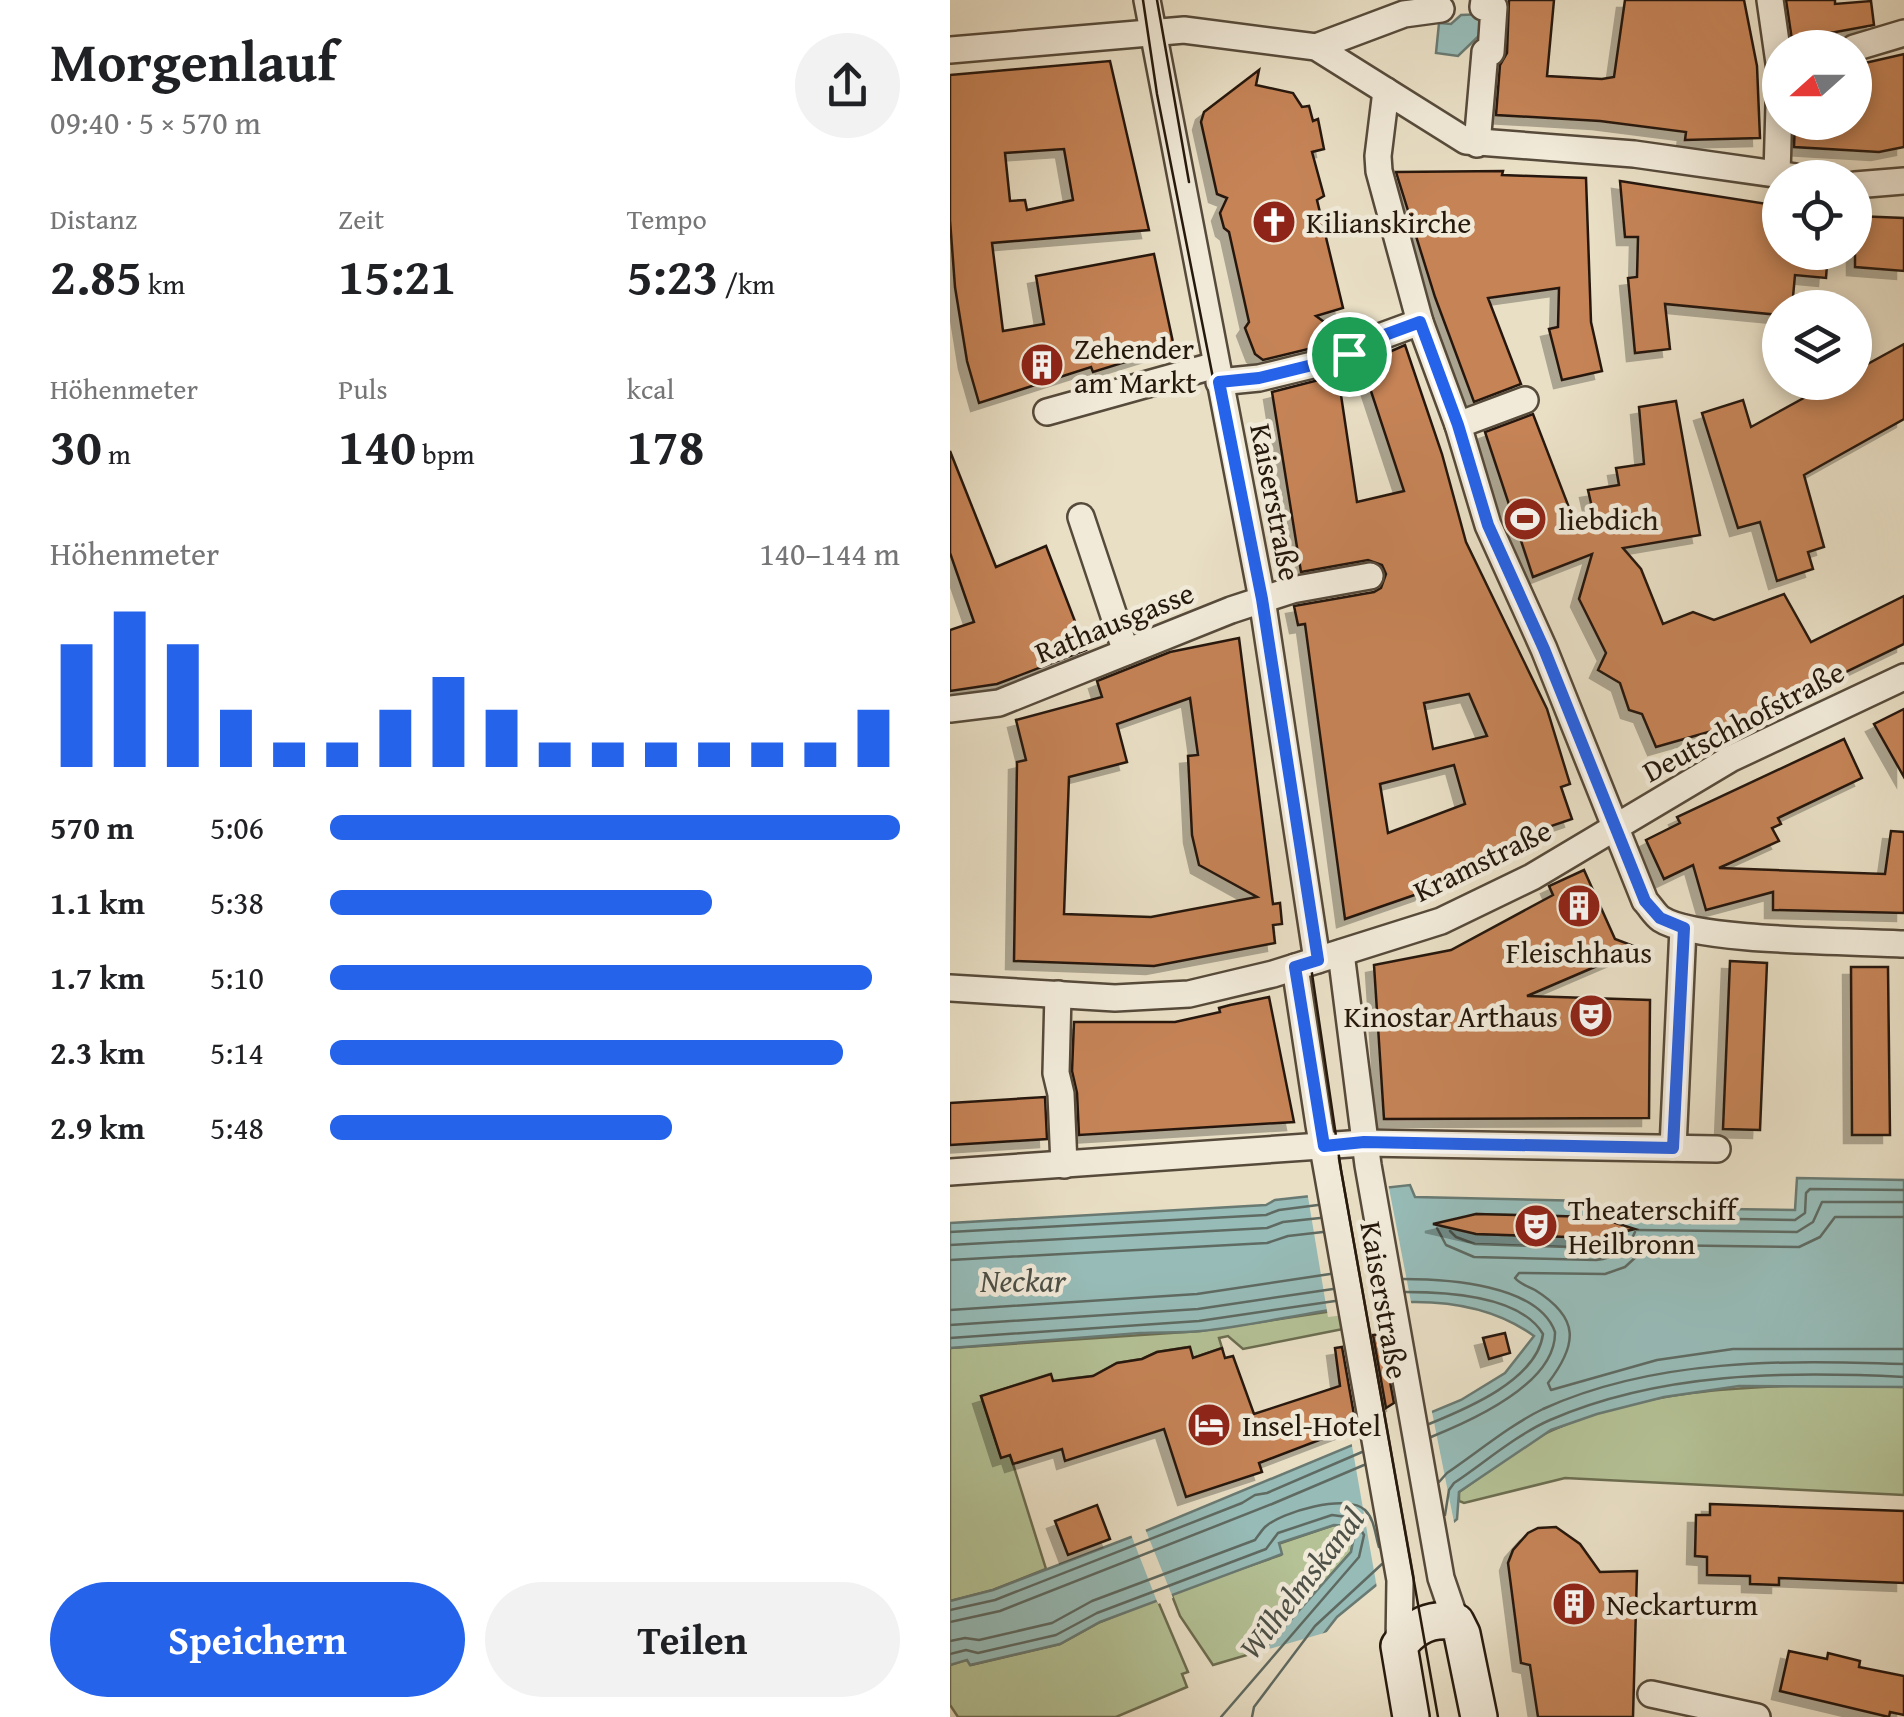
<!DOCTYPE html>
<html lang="de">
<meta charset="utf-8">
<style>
:root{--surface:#fff;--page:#f2f2f2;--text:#202124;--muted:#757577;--accent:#2563eb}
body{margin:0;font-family:"Gentium Book Plus",serif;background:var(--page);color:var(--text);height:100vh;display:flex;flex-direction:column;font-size:38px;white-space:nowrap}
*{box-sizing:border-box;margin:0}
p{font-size:32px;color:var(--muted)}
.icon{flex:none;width:55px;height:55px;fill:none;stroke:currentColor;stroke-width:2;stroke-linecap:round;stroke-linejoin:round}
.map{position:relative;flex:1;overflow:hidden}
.drawer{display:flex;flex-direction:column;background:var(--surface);width:950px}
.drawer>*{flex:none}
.needle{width:65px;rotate:249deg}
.tools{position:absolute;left:812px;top:30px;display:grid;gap:20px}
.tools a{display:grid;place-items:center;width:110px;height:110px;border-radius:50%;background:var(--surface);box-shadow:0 5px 15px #0003;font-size:50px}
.pin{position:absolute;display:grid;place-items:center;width:85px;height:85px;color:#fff;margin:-42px;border:5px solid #fff;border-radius:50%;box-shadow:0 2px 10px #0007}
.round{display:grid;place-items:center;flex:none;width:105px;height:105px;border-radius:52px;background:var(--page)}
.head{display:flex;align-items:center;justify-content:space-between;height:170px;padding:0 50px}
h1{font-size:55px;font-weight:700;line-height:75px}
.stats{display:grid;grid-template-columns:repeat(3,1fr);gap:15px;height:170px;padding:10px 50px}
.stats div{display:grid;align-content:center}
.stats b{font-size:50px;font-weight:700}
.stats small{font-size:28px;font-weight:400}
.stats p{font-size:28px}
.chart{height:280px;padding:20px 50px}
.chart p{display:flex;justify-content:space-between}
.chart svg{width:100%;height:180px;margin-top:10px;stroke:var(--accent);stroke-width:6}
.action{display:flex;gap:20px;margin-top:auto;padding:20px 50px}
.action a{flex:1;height:115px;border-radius:60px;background:var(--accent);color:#fff;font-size:40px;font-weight:700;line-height:115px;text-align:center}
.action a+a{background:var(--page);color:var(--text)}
ul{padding:0 50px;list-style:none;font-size:32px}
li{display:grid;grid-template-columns:160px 120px 1fr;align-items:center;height:75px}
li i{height:25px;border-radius:12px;background:var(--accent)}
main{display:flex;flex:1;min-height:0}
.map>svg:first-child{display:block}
.green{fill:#b4c296;stroke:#6c6d51;stroke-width:2.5}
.water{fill:#97bcb8;stroke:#697a73;stroke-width:2.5;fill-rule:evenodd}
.pier{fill:#e9dfc5}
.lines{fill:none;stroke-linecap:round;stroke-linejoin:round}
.shore{stroke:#5e6a62;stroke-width:2.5}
.building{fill:#c58357;stroke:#25180c;stroke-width:2.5;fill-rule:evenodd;filter:url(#shadow)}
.street-casing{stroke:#564a3a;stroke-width:30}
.secondary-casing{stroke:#25180c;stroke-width:40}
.street{stroke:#f1ead9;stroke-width:25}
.secondary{stroke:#f1ead9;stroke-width:35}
.tram{stroke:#25180c;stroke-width:2.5}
.route-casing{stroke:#fff;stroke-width:20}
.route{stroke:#2563eb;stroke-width:12}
.labels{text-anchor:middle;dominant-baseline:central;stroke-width:9;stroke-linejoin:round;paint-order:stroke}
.poi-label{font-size:30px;fill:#25180c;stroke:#f1ead9;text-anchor:start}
.street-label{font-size:30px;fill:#25180c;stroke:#f1ead9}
.water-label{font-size:32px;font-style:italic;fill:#4d5148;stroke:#f1ead9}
</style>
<main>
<section class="drawer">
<div class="head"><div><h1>Morgenlauf</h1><p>09:40 · 5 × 570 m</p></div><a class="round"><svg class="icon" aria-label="share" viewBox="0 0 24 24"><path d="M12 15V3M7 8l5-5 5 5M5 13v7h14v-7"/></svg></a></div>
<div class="stats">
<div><p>Distanz</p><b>2.85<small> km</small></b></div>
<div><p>Zeit</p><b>15:21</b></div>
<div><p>Tempo</p><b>5:23<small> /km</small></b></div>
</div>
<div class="stats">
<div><p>Höhenmeter</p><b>30<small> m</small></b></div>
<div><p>Puls</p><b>140<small> bpm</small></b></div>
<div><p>kcal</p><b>178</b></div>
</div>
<div class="chart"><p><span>Höhenmeter</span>140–144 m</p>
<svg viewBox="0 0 160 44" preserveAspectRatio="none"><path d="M5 44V14M15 44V6M25 44V14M35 44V30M45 44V38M55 44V38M65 44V30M75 44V22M85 44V30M95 44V38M105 44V38M115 44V38M125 44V38M135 44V38M145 44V38M155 44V30"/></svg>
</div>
<ul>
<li><b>570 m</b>5:06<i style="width:100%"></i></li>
<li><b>1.1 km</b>5:38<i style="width:67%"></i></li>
<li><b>1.7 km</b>5:10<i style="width:95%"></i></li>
<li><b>2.3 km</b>5:14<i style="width:90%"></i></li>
<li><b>2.9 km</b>5:48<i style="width:60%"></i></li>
</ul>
<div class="action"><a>Speichern</a><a>Teilen</a></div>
</section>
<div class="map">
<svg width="954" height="1717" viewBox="0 0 954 1717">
<defs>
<filter id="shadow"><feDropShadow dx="-8" dy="8" stdDeviation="0" flood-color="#0004"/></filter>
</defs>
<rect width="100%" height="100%" fill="#e9dfc5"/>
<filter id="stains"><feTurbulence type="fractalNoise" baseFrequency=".002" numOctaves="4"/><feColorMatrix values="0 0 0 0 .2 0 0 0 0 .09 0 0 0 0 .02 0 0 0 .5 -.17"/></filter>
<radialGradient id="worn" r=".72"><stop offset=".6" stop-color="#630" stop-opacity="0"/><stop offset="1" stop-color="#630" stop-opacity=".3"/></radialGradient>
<g class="green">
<path d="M409 1307 413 1325 293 1349 278 1336 269 1338 272 1348 243 1358 239 1347 207 1352 192 1359 167 1363 143 1376 117 1379 105 1386 100 1374 31 1396 51 1457 60 1455 63 1464 96 1569 43 1590 0 1601V1348L250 1331Z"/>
<path d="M883 1385 954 1387V1495L615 1478 514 1503 509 1501V1492C539 1472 571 1443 605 1429 693 1391 788 1386 883 1385Z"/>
<path d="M384 1525 399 1526 404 1537 401 1552 314 1650 263 1665 230 1616 221 1593 331 1555 328 1544Z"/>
<path d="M207 1599 238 1672 232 1674 237 1687 166 1717H8L0 1705V1665L18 1659 21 1665 110 1644 150 1622Z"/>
</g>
<g class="water">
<path d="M535 14V30L508 56 486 53 489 23 501 24 511 15Z"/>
<path d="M847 1178 954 1180V1387L789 1386 714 1397 647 1414 601 1430 509 1492 507 1519 387 1617 309 1717 314 1650 401 1552 404 1537 399 1526 384 1525 329 1543 332 1554 150 1622 110 1644 20 1665 17 1660 0 1665V1601L43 1590 181 1537 511 1400 555 1373 584 1336C491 1268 356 1321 251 1331 231 1333 210 1332 190 1333 127 1338 63 1343 0 1348V1223L316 1205 325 1200 460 1185 465 1197 638 1201 639 1207 845 1210ZM526 1214 647 1217 660 1224 647 1238 526 1234 510 1227V1219Z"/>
</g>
<g class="pier">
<path d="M438 1183 462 1307 378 1317 357 1191Z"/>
<path d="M481 1407 505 1527 427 1588 401 1440Z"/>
<path d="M194 1526 223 1598 208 1604 180 1532Z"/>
<path d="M381 1631 316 1717H253L305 1653Z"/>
</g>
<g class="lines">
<g class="shore">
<path d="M954 1217H885L870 1237 849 1247 699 1245 675 1267 655 1274 569 1273 565 1278C570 1284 577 1286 585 1290 630 1318 628 1344 598 1383L601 1390 707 1360 783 1349H954"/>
<path d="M671 1222 676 1217 845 1220 855 1213 856 1193 860 1189 954 1190"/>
<path d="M487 1228 496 1245 524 1257 646 1260C665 1258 678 1250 685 1232"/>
<path d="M687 1230 847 1232 863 1222 872 1202H954"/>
<path d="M500 1231 506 1237 525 1244 646 1248 659 1245 670 1235"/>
<path d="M0 1232 316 1215 329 1210 368 1205"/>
<path d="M0 1245 317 1228 333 1222 370 1218"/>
<path d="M0 1260 317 1243 338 1236 373 1232"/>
<path d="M453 1279C496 1279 588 1284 605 1332 606 1384 521 1421 481 1437"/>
<path d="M456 1292C496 1292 570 1295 593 1334 587 1380 516 1409 479 1424"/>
<path d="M0 1310 247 1294 380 1274"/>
<path d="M0 1325 248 1309 383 1289"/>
<path d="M0 1338 249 1321 385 1301"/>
<path d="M489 1482 497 1473C528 1452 560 1425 593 1409 705 1358 834 1360 954 1364"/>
<path d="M495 1515 499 1490 504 1483C534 1463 566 1435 600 1420 710 1372 836 1371 954 1377"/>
<path d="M0 1610 45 1600 292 1503 305 1495 317 1493 412 1452"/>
<path d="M0 1622 50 1611 322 1504 414 1465"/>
<path d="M0 1641 15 1638 29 1640 102 1623 142 1601 305 1540C308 1536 312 1530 315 1527 331 1512 397 1493 415 1510 425 1520 425 1535 429 1547"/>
<path d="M0 1654 16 1650 28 1653 106 1635 147 1613 316 1549 328 1533 382 1515 404 1518 414 1535 409 1557 271 1717"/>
<path d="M302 1717 304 1707 365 1626 432 1564"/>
</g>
</g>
<g class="building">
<path d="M559 0H604L597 76 652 79 664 77 675 0H794L807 66 810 138 735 140 736 132 650 121 546 115 550 65 557 53Z"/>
<path d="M836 0H885V4L921 1 924 25 842 40Z"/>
<path d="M954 54V147L929 152 844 147 845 122H905V80L918 76 915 63Z"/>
<path d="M160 61 199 230 42 243 53 331 94 324 86 276 204 254 224 347 143 372 141 367 29 403 17 361 5 287 0 220V75ZM114 149 123 200 77 210 75 200 60 201 55 153Z"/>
<path d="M309 70 306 85 343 93 352 107 359 106 363 121 368 119 374 149 362 152 374 196 367 200 393 308 366 316 381 327 383 343 313 360 305 354 295 328 299 322 279 232 274 228 270 213 277 198 267 194 251 122 254 112Z"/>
<path d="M553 171 552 175 636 178 641 322 652 371 612 380 599 329 608 327 609 288 538 298 571 384 524 402 485 297 446 172Z"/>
<path d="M670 181 830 206V252H878L876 278 845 275 842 308H830V315L715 304 720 349 685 353 678 278 687 277 688 237H675Z"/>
<path d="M905 216 954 218V271L905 267Z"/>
<path d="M954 344V419L854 475 874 547 858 552 863 569 827 581 810 522 788 528 752 413 793 400 801 427 883 382H905V371Z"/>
<path d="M455 345 492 454 516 542 597 709 620 784 611 787 622 819 563 839 567 849 505 881 395 919 355 624 348 625 344 606 424 592 431 588 436 574 432 565 418 560 351 572 322 392 388 375 407 502 454 491 412 364ZM519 694 537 736 483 749 474 703ZM504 765 515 804 438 833 430 784Z"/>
<path d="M726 401 750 535 673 548 691 569 713 624 743 612 764 620 834 594 861 642 954 596V644L894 673 890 667 866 680 869 686 766 737 762 731 706 747 692 714 679 710 670 683 648 670 656 653 629 599 642 554 583 577 535 432 583 414 623 518 643 512 638 490 669 485 666 468 694 464 689 407Z"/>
<path d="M0 451 46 567 96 546 136 650 47 684 0 691V630L24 622 0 553Z"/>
<path d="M289 638 323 904 330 903 332 924 323 925 325 943 204 966 64 961 67 762 76 760 66 720 152 697 147 681 220 652ZM240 698 248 755 238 756 242 835 249 865 307 897 201 917 114 914 119 777 177 762 167 724Z"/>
<path d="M954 709V777L924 724Z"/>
<path d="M894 739 912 778 828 818 831 824 822 828 829 841 769 868 935 874 941 831 954 832V913L823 910V892L756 910 743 865 714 879 696 840 730 823 727 817Z"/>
<path d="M634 870 665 939 689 948 577 996 700 1000 699 1118 434 1119 424 965 501 950 603 895 599 886Z"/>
<path d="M780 961 817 963 810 1130 773 1129Z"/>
<path d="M901 967H938L940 1135H902Z"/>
<path d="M319 997 344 1122 129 1135 127 1093 122 1071 124 1022H225L270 1012 269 1008 280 1005Z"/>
<path d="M95 1097 97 1139 0 1145V1103Z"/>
<path d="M526 1214 647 1217 685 1229 647 1238 526 1234 483 1224Z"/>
<path d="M555 1333 560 1353 539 1359 533 1338Z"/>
<path d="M431 1334 444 1403 436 1408 423 1335Z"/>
<path d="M240 1347 243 1358 272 1348 275 1358 283 1356 304 1414 390 1386 385 1348 392 1347 406 1426 309 1463 312 1472 236 1497 214 1429 115 1461 112 1449 63 1464 60 1455 51 1458 31 1396 101 1374 103 1381 143 1376 167 1363 192 1359 207 1352Z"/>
<path d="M760 1504 954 1511V1583L829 1578V1585L800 1584V1576L757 1575V1557L745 1556 746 1515H760Z"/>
<path d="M147 1505 160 1539 118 1555 105 1521Z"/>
<path d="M606 1527 630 1544 650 1572 687 1571 683 1717H588L580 1665 571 1663 558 1563 563 1550 578 1533 588 1528Z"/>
<path d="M839 1651 877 1659 878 1653 910 1661 909 1667 954 1676V1715L940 1712 939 1717 830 1691Z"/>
</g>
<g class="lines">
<defs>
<g id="street">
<path d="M197 0 312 599 367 960"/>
<path d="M820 0 830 70"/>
<path d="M366 47 454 14 491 9"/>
<path d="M904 48 954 33"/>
<path d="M0 50 234 30 366 47 516 141 684 154 853 178"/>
<path d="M436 91 428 156 429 171 470 322 508 425 538 525 594 649 695 901C700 906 705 915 711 919 746 942 905 941 954 944"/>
<path d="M527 144 535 52H541L544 7H533L534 0"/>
<path d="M827 174 830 71"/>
<path d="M905 185 954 181"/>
<path d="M269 382 309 378 391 358 421 340 470 322"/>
<path d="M97 412 266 365"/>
<path d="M508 425 575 400"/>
<path d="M131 517 176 652"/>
<path d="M0 709 49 703 281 610 342 590 420 576"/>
<path d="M391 953 418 1165 491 1578 506 1622"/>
<path d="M345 967 369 1125 450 1580 449 1646"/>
<path d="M0 988 165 998 239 994 323 974 491 921 582 877 780 759 954 677"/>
<path d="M108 994 106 1073 111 1094 114 1165"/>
<path d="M723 1148 733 928"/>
<path d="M0 1172 414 1143 767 1149"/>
<path d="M701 1694 807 1717"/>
</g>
<path id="secondary" d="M461 1717 449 1646C463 1626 482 1617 506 1622L512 1634 529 1717"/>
</defs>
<use href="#street" class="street-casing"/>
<use href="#secondary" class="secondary-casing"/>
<use href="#street" class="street"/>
<use href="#secondary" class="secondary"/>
<g class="tram">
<path d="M193 0 207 94 307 601 391 1170 488 1717"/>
<path d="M207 0 239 182"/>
</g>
</g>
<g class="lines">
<defs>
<path id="route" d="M470 322 508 425 538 525 594 649 695 901 710 918 734 928 723 1148 414 1142 374 1146 345 967 368 960 312 599 269 382 309 378 391 358 421 340Z"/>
</defs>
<use href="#route" class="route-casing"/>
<use href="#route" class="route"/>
</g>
<defs>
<symbol id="church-disc" viewBox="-11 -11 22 22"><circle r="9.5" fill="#8f2418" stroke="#f1ead9"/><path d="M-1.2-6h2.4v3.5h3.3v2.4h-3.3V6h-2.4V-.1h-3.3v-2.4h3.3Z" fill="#fff"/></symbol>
<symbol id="building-disc" viewBox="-11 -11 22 22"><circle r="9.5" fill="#8f2418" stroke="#f1ead9"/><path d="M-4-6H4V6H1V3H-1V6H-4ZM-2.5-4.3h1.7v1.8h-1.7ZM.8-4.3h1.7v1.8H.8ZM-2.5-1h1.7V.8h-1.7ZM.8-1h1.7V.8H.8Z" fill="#fff"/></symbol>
<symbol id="stadium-disc" viewBox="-11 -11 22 22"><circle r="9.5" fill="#8f2418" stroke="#f1ead9"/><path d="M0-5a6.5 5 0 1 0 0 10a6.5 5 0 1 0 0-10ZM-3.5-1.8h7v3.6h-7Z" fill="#fff"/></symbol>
<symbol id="theatre-disc" viewBox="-11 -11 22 22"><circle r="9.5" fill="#8f2418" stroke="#f1ead9"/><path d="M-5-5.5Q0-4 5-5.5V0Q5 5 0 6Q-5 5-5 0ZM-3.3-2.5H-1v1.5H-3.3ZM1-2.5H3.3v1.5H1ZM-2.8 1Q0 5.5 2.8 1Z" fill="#fff"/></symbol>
<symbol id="hotel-disc" viewBox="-11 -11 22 22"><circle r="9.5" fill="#8f2418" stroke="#f1ead9"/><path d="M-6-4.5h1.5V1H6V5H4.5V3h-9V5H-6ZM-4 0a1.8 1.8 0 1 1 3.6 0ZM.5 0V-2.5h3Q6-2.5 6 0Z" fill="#fff"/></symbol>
</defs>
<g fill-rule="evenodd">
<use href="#church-disc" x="299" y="197" width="50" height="50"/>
<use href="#building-disc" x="67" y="340" width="50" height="50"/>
<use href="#stadium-disc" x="550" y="494" width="50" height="50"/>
<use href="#building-disc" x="604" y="881" width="50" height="50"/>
<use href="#theatre-disc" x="616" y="991" width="50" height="50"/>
<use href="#theatre-disc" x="561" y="1201" width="50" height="50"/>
<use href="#hotel-disc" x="234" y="1400" width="50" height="50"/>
<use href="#building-disc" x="599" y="1579" width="50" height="50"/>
</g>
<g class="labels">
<g class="poi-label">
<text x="356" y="222">Kilianskirche</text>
<text x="124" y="348">Zehender<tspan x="124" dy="34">am Markt</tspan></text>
<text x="608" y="519">liebdich</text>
<text x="629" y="952" text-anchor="middle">Fleischhaus</text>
<text x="608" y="1016" text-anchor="end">Kinostar Arthaus</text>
<text x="618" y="1209">Theaterschiff<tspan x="618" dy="34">Heilbronn</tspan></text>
<text x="292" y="1425">Insel-Hotel</text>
<text x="656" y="1604">Neckarturm</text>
</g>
<g class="street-label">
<text transform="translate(326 502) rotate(79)">Kaiserstraße</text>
<text transform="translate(164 622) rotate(-22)">Rathausgasse</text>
<text transform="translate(793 721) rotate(-28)">Deutschhofstraße</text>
<text transform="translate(532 860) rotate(-26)">Kramstraße</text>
<text transform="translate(435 1300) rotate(80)">Kaiserstraße</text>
</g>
<g class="water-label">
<text x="73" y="1280">Neckar</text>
<text transform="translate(351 1583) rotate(-52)">Wilhelmskanal</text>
</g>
</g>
<rect width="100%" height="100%" filter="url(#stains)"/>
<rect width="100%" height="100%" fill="url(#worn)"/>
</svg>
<div class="tools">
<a><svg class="needle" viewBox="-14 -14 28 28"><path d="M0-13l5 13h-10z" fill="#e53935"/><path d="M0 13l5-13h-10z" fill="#757577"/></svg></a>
<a><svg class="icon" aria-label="locate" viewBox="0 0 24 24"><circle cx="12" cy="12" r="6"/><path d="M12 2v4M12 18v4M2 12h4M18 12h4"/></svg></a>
<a><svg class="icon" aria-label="layers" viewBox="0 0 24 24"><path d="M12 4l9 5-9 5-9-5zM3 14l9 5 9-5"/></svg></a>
</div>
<div class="pin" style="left:399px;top:354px;background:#1e9e55"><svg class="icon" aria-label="arrive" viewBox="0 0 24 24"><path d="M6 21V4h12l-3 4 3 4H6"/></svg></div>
</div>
</main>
